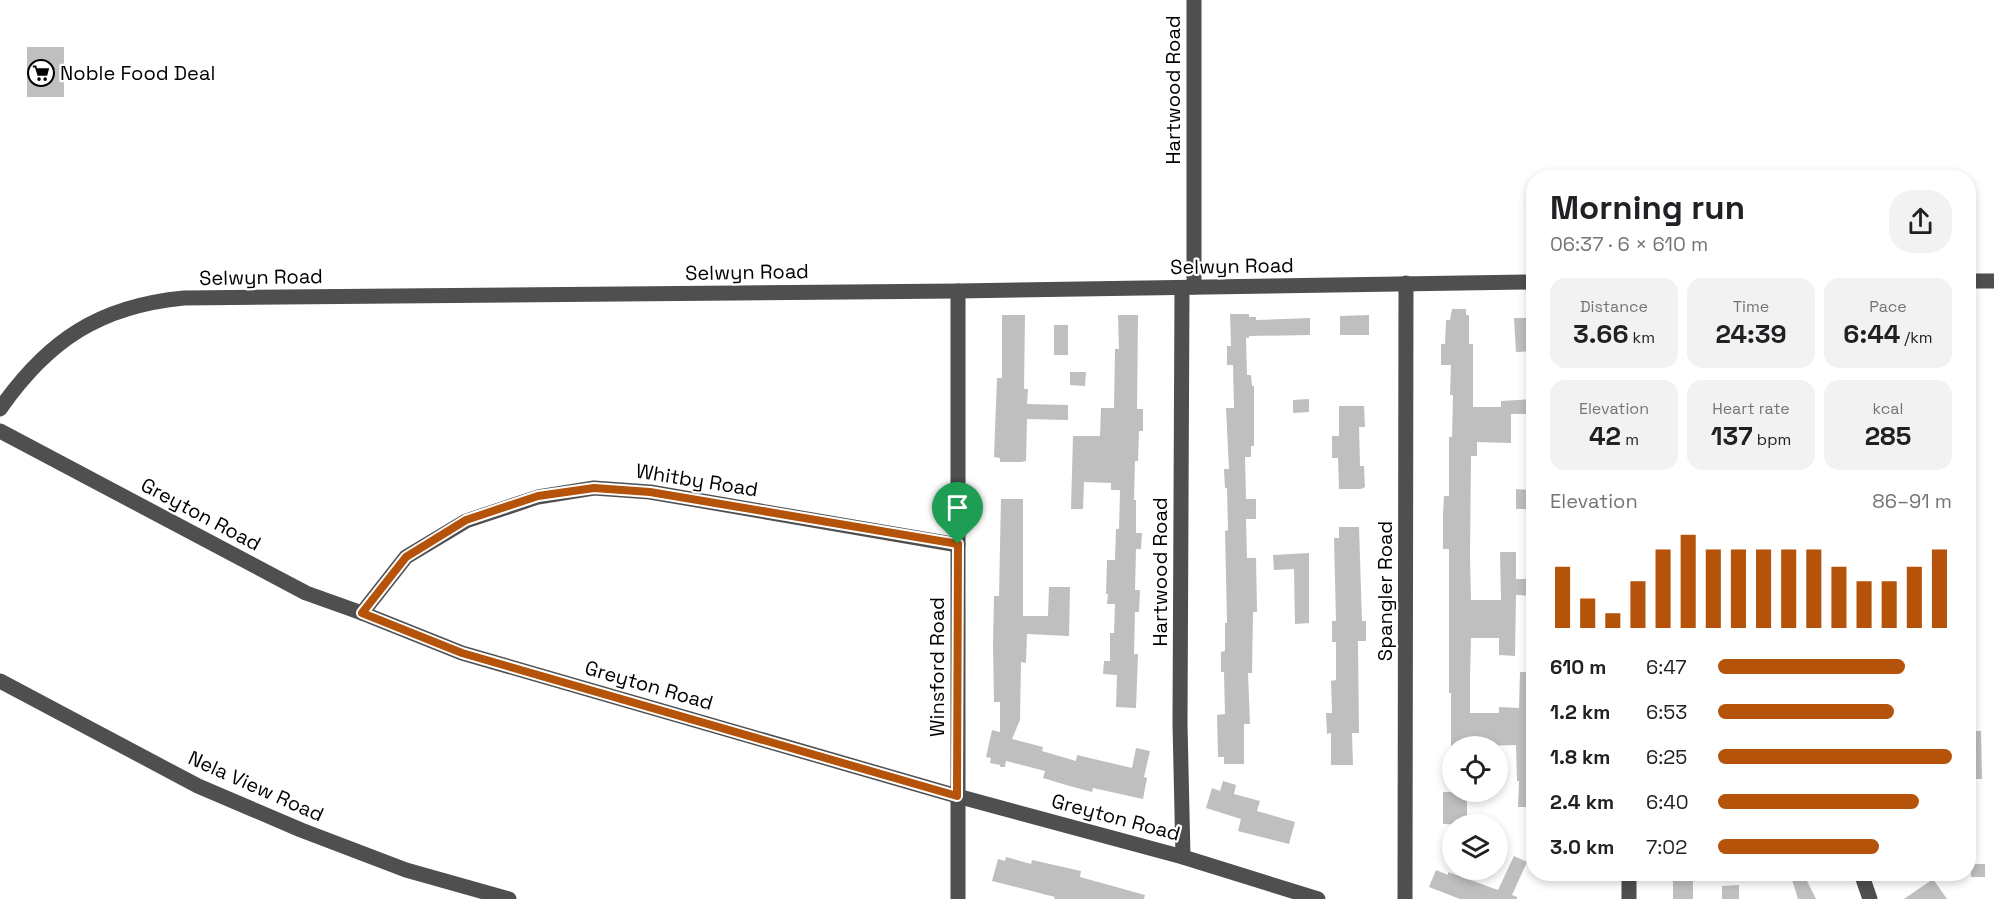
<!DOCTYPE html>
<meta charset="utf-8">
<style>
:root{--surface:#fff;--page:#f2f2f2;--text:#202124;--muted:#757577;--accent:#b45309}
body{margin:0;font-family:"Space Grotesk",sans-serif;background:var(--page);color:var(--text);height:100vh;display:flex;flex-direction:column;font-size:22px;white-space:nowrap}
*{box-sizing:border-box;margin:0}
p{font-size:20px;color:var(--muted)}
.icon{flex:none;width:33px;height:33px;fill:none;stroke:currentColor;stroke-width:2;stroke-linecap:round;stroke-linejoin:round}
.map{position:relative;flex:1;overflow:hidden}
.details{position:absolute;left:1526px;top:170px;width:450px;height:711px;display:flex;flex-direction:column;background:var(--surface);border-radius:24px;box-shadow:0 3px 9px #0003}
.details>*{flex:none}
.buttons{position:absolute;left:1442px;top:736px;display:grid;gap:12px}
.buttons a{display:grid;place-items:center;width:66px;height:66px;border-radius:50%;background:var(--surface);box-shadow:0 3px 9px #0003;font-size:30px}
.pin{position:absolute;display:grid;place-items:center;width:51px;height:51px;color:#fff;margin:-62px -26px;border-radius:50% 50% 50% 0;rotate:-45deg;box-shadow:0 0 6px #0007}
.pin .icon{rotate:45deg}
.round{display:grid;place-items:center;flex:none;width:63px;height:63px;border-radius:24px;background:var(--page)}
.headline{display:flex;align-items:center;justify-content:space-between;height:102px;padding:0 24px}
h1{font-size:33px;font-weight:600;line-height:45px}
.figures{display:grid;grid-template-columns:repeat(3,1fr);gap:9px;height:102px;padding:6px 24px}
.figures div{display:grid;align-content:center;border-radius:15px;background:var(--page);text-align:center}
.figures b{font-size:26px;font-weight:600}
.figures small{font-size:16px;font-weight:400}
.figures p{font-size:16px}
.chart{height:168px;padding:12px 24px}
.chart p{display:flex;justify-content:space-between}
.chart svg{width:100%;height:108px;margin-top:6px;stroke:var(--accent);stroke-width:6}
ul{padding:0 24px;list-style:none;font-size:20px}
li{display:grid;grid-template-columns:96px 72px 1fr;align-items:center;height:45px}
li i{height:15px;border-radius:8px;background:var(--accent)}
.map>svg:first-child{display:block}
.building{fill:#bfbfbf}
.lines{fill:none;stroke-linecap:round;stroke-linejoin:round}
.minor{stroke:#4f4f4f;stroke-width:15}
.route-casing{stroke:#fff;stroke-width:12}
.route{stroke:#b45309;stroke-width:8}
.labels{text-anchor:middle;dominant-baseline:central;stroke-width:4.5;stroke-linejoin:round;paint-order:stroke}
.poi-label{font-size:20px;fill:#000;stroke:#fff;text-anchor:start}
.street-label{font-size:20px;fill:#000;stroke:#fff}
</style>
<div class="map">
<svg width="1994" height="899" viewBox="0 0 1994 899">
<rect width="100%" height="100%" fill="#fff"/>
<g class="building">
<rect x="27" y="47" width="37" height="50"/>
<path d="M1452 309H1466V315H1469V344H1473V407H1501V401L1533 399V414H1511V443L1477 442V456H1471L1470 557 1471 600H1501L1500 552H1516V579H1533V596L1516 595 1515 656 1499 655V638H1471L1470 677V713H1499V707L1519 708 1520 672H1533V807H1518L1519 781H1517L1516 745 1451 747V693H1449V549H1443V515L1444 496H1449V437H1452L1453 395H1450L1451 365H1441V344H1445L1446 320H1450Z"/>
<path d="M1230 314H1249V317H1256V320L1310 318V335L1249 336V338H1246L1247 375H1251L1252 386H1254V446H1251V457H1245L1246 499H1256V519H1246L1247 558H1256L1257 612H1253L1252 673H1248L1250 724H1244V764H1224V757H1218L1217 715 1225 714 1224 672H1221V652L1225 651V623H1227L1225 531 1228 530 1227 488H1225L1224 469H1229L1226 408H1234L1233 365H1227V346H1231Z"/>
<path d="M1002 315H1025L1024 389H1028L1027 404 1068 405V420L1027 419 1026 461 1021 462H1000V458L994 457 997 378H1002Z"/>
<path d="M1118 315H1138L1137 409H1143V431H1139L1138 461H1135L1134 500H1136V533H1142L1141 549H1136L1135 590H1140L1139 612H1135L1134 654H1138L1136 708 1116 707 1117 675 1103 674 1104 661H1110V633H1114L1115 604H1107L1108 594H1106L1107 560H1115L1116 529H1119L1120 490H1111V483L1084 482 1083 509H1071L1073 436H1100L1101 408H1114L1115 349H1119Z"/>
<path d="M1369 315V335H1340V316Z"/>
<path d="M1514 318H1533V351L1516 352Z"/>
<rect x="1054" y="325" width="14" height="30"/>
<path d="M1070 372H1086L1085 386 1070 385Z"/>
<path d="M1309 399V412L1293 413V400Z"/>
<path d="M1339 406H1364L1365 427H1359L1360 466H1364L1365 487 1361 489H1339L1338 458H1332V436H1339Z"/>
<path d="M1516 489 1531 490V509H1516Z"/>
<path d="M1001 499H1023V616H1048L1049 587H1070L1069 636 1027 634 1026 663 1021 662 1020 720 1012 739 1043 747 1042 751 1076 761 1077 755 1132 768 1136 748 1150 751 1144 777 1147 778 1143 799 1093 788 1092 792 1066 785 1043 778 1045 771 1006 761 1005 767H1000V765L990 763 991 758 986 757 992 730 1000 732V702H994L993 645 994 596H999Z"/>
<path d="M1339 527H1359L1362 621H1366V641H1358L1359 733H1352L1353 765H1331V733L1327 734 1326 713H1332L1331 681 1336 680V642H1332V621H1336L1334 538H1339Z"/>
<path d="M1309 553V623L1295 624 1294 569 1274 570 1273 555Z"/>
<path d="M1968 731H1981L1982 779H1968Z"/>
<path d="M1223 781 1236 785 1234 794 1260 801 1257 811 1295 822 1289 844 1238 831 1241 819 1206 808 1212 788 1220 791Z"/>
<path d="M1443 792H1467V825L1443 824Z"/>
<path d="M1514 856 1527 862 1512 895 1517 897V899H1460L1429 887 1436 870 1448 875V872L1498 890Z"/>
<path d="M1006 857 1031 864 1032 860 1081 871 1080 877 1145 895 1144 899H1054L1055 897 992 881 998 859 1005 861Z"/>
<rect x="1971" y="864" width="14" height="13"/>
<rect x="1673" y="873" width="20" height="26"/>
<path d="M1790 873H1803L1816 899H1798Z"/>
<path d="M1933 879 1947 899H1904Z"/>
<path d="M1739 885V899H1722V886Z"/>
</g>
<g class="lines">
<g class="minor">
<path d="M1194 0V287"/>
<path d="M1968 281H1994"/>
<path d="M1182 288 1180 724 1183 857"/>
<path d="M0 409C48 340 100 306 184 298L958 291 1533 282"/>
<path d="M0 431 306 593 362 613 462 653 957 796 1183 857 1318 899"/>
<path d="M362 613 406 557 466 521 538 497 594 488 650 492 958 545"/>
<path d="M0 681 198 786 301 830 406 870 509 899"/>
<path d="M1861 873 1870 899"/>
<path d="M958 899V291"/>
<path d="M1405 899 1406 283"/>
<path d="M1629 899V873"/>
</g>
</g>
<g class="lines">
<defs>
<path id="route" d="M594 488 650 492 958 544 957 796 462 653 362 613 406 557 466 520 538 496Z"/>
</defs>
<use href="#route" class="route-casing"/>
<use href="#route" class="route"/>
</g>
<defs>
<symbol id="supermarket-ring" viewBox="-11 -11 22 22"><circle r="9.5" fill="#fff" stroke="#000" stroke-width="1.5"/><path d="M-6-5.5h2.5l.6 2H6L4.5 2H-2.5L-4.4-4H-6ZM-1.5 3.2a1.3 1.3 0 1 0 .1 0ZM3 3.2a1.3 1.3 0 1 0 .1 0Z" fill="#000"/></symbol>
</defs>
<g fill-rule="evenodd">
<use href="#supermarket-ring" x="26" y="58" width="30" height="30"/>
</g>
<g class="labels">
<g class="poi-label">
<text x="60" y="73">Noble Food Deal</text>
</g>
<g class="street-label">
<text transform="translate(1173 90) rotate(-90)">Hartwood Road</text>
<text transform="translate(1232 266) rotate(-1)">Selwyn Road</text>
<text transform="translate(747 272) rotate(-1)">Selwyn Road</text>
<text transform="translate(261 277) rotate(-1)">Selwyn Road</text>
<text transform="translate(697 480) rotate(9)">Whitby Road</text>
<text transform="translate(201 514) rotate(28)">Greyton Road</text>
<text transform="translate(1160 572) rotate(-90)">Hartwood Road</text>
<text transform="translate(1385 591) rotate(-90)">Spangler Road</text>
<text transform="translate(937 667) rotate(-90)">Winsford Road</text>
<text transform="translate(649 685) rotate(16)">Greyton Road</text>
<text transform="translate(256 786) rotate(24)">Nela View Road</text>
<text transform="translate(1116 817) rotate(15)">Greyton Road</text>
</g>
</g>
</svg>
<div class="buttons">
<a><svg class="icon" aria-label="locate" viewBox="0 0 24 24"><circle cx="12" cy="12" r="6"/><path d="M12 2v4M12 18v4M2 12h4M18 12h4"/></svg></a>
<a><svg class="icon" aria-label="layers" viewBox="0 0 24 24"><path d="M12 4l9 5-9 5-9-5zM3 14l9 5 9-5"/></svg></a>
</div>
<div class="pin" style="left:958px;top:544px;background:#1e9e55"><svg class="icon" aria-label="arrive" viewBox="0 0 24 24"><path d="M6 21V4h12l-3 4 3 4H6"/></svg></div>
<section class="details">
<div class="headline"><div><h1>Morning run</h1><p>06:37 · 6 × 610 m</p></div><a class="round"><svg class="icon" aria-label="share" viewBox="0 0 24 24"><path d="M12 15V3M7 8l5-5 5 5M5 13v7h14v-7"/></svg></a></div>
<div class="figures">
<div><p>Distance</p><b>3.66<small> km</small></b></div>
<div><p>Time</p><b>24:39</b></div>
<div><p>Pace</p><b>6:44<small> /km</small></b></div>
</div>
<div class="figures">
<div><p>Elevation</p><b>42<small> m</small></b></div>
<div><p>Heart rate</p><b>137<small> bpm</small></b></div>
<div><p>kcal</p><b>285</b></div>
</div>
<div class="chart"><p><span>Elevation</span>86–91 m</p>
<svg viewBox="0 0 160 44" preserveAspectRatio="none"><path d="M5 44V19M15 44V32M25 44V38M35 44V25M45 44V12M55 44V6M65 44V12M75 44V12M85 44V12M95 44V12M105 44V12M115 44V19M125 44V25M135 44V25M145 44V19M155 44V12"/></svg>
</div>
<ul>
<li><b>610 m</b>6:47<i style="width:80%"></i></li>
<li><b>1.2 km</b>6:53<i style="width:75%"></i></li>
<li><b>1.8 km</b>6:25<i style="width:100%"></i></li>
<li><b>2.4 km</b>6:40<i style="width:86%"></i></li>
<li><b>3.0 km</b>7:02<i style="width:69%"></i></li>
</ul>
</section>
</div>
